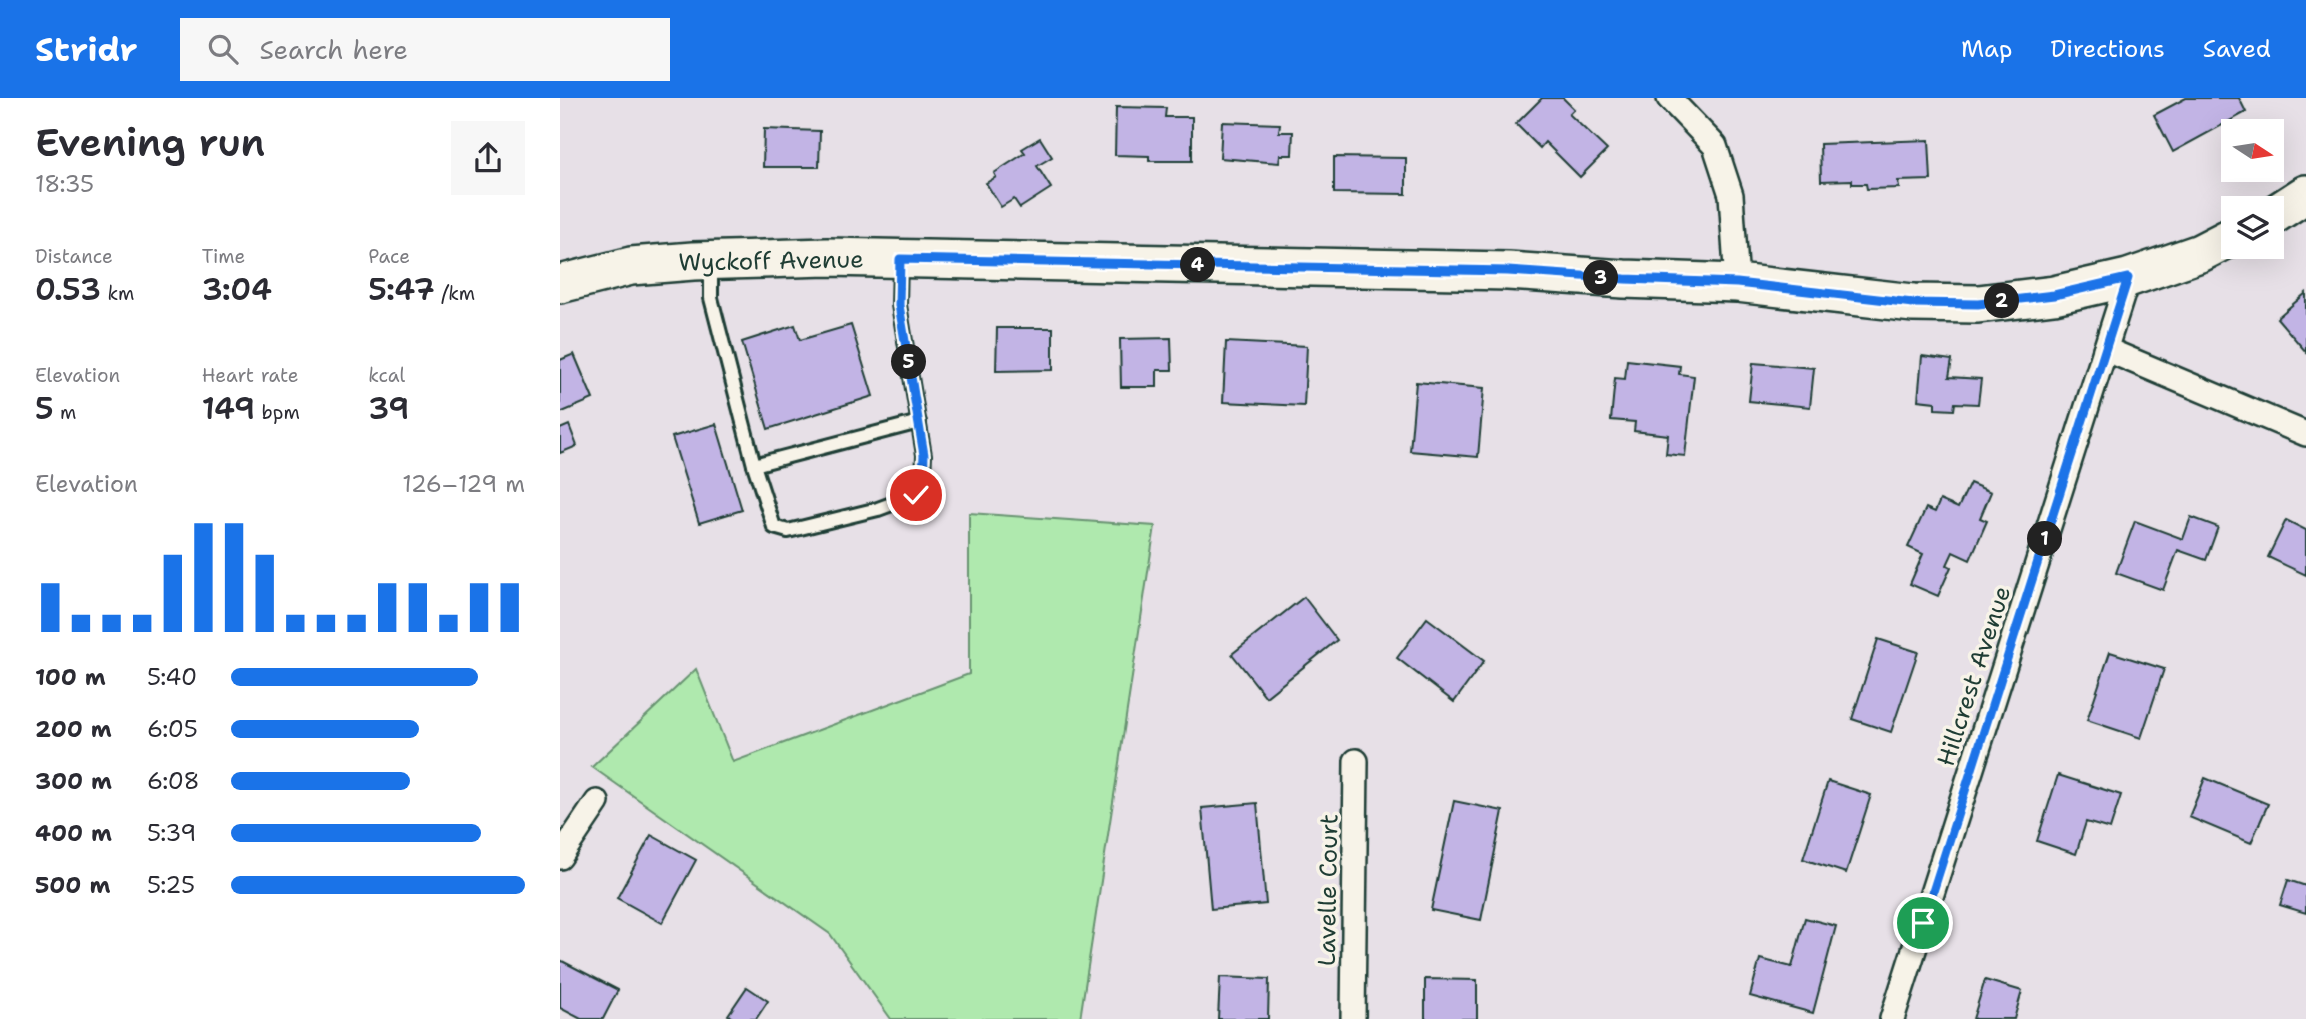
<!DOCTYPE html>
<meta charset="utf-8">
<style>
:root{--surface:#fff;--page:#f7f7f7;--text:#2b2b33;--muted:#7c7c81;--accent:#1a73e8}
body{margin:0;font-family:"Shantell Sans",sans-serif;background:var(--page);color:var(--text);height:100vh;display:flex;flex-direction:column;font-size:26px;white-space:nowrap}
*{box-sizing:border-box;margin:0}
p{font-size:23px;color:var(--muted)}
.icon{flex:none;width:38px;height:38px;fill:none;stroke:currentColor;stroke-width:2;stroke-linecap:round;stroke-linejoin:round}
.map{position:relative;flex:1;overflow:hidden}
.panel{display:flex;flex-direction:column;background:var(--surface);width:560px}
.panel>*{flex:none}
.needle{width:46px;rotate:102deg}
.buttons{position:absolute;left:1661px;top:21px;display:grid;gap:14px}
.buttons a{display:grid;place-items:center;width:63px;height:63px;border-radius:0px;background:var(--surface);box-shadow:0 7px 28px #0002;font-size:35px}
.pin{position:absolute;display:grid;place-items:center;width:60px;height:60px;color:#fff;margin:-30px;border:4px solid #fff;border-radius:50%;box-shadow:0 2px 7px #0007}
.km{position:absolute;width:35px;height:35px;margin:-18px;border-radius:50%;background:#222;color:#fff;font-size:19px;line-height:35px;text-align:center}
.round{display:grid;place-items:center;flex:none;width:74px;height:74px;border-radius:0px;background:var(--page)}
.summary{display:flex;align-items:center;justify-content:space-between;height:119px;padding:0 35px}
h1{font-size:38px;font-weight:600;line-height:52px}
.stats{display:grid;grid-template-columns:repeat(3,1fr);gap:10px;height:119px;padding:7px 35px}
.stats div{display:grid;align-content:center}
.stats b{font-size:30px;font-weight:600}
.stats small{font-size:19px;font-weight:400}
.stats p{font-size:19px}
.chart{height:196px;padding:14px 35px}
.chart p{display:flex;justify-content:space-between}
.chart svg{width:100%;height:126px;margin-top:7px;stroke:var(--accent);stroke-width:6}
ul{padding:0 35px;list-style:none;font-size:23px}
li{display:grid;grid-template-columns:112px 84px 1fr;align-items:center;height:52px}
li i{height:18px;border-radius:9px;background:var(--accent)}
header{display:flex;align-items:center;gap:42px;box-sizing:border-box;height:98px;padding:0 35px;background:var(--accent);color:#fff}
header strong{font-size:33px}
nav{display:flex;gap:38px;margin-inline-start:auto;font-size:24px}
.search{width:490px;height:63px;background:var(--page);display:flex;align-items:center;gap:18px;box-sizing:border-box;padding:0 24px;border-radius:0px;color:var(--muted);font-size:26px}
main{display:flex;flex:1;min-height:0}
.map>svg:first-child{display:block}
.green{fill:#afe9ae;stroke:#679371;stroke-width:2}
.building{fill:#c2b4e5;stroke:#1f3d34;stroke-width:2}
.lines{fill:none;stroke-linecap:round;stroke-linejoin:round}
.lane-casing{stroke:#1f3d34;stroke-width:18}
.street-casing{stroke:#1f3d34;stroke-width:28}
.primary-casing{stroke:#1f3d34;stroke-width:42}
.lane{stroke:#f7f3e8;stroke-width:12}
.street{stroke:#f7f3e8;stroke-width:23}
.primary{stroke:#f7f3e8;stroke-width:37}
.route-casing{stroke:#fff;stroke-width:14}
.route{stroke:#1a73e8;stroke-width:9}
.labels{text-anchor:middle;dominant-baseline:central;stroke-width:7;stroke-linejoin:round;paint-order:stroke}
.street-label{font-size:24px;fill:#1f3d34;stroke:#f7f3e8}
</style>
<header>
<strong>Stridr</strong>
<div class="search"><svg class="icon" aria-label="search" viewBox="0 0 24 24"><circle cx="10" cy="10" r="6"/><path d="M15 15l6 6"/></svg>Search here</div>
<nav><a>Map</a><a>Directions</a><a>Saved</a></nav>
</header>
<main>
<section class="panel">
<div class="summary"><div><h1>Evening run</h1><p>18:35</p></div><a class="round"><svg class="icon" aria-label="share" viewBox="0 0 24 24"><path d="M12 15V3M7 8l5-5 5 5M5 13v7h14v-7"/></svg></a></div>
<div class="stats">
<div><p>Distance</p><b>0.53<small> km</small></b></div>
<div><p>Time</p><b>3:04</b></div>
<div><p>Pace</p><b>5:47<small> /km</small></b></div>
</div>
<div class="stats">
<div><p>Elevation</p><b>5<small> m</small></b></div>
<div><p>Heart rate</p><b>149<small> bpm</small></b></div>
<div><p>kcal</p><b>39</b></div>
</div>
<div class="chart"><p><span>Elevation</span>126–129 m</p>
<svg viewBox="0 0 160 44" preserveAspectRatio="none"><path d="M5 44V27M15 44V38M25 44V38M35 44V38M45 44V17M55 44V6M65 44V6M75 44V17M85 44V38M95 44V38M105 44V38M115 44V27M125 44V27M135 44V38M145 44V27M155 44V27"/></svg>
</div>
<ul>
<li><b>100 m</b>5:40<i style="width:84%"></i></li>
<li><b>200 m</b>6:05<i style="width:64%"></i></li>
<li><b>300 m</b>6:08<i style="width:61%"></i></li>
<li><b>400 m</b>5:39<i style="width:85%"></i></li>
<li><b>500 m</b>5:25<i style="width:100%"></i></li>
</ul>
</section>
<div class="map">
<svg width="1746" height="921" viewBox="0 0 1746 921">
<rect width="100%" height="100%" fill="#e7e0e7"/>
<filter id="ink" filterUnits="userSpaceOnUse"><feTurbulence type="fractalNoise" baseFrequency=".0143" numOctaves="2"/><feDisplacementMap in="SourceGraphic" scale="14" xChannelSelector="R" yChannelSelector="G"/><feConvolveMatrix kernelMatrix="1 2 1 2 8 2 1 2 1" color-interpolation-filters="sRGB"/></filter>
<g filter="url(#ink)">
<path class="green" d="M409 415 595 428 520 921H331L270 836 32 669 136 571 173 664 409 576Z"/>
<g class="building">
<path d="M982 0H1003L1014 11 1009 16 1047 52 1020 79 985 44 980 50 956 26Z"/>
<path d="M1626 0H1679L1686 14 1613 54 1594 17Z"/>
<path d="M556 9 606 10 605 19H632V63H589V58L555 57Z"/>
<path d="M662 24 720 26 719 34H733L732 57H720L719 65 660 60Z"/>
<path d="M204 31 260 33 259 69H203Z"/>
<path d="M480 40 492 59 477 68 491 90 460 110 454 101 441 109 426 85 436 79 434 75 465 55 462 51Z"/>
<path d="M1369 42 1371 82 1338 83 1339 90 1307 91 1306 86H1292V82L1261 83 1260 46Z"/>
<path d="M774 59 846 60V96L774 95Z"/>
<path d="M1746 195V254L1717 220Z"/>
<path d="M235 227 240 242 291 227 313 298 208 331 182 244Z"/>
<path d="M437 230H493V272L436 273Z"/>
<path d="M611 240 612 272H597V289H561L560 241Z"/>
<path d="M666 244 747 248 744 308 663 304Z"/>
<path d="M14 256 33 301 0 315V262Z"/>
<path d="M1362 258 1392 262 1389 279 1421 281 1418 306 1395 305 1394 312 1375 311V304L1358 302Z"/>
<path d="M1067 262 1120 268 1119 276 1134 278 1125 358 1106 356 1108 337 1074 333 1075 324 1051 322 1055 280 1065 281Z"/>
<path d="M1193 265 1254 270 1250 309 1189 303Z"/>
<path d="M856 284 924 290 918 359 850 353Z"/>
<path d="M156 326 182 412 139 425 112 339Z"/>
<path d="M9 327 17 348 0 355V331Z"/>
<path d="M1410 385 1431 394 1420 420 1427 423 1410 462 1393 454 1387 467 1391 469 1378 498 1350 486 1363 456 1348 449 1366 410 1375 414 1380 402 1398 410Z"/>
<path d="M1631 419 1658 429 1646 462 1618 452 1603 492 1556 475 1575 423 1623 441Z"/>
<path d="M1726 422 1746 432V477L1708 459Z"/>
<path d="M744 499 777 542 706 599 672 556Z"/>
<path d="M867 520 924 563 894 604 837 560Z"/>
<path d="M1318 541 1358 554 1331 634 1292 621Z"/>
<path d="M1550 554 1604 571 1581 640 1527 622Z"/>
<path d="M1498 677 1561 697 1550 731 1526 724 1516 756 1477 743Z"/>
<path d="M1645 680 1708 706 1691 745 1629 719Z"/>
<path d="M1268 683 1311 697 1286 775 1243 761Z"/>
<path d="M894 703 943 713 921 822 871 812Z"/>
<path d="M697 705 706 806 651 811 642 710Z"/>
<path d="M91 737 136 762 102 825 57 800Z"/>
<path d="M1728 782 1746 788V815L1720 807Z"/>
<path d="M1245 820 1276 828 1253 915 1190 898 1200 861 1232 869Z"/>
<path d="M0 862 58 892 43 921H21L0 910Z"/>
<path d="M660 879 709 881 708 921H658Z"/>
<path d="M865 881 917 882V921H865Z"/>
<path d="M1425 882 1462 893 1454 921H1413Z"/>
<path d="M187 889 208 903 196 921H174L168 917Z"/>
</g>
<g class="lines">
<defs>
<g id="lane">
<path d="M151 164V200L194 367 214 429 228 433 318 411 356 397 363 378 364 357 339 207 340 164"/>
<path d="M194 367 359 324"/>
</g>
<g id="street">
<path d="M1109 0 1155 48 1171 97 1177 185"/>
<path d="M1545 251 1746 336"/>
<path d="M0 759 37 704"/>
<path d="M793 921 796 663"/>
<path d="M1332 921 1568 180"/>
</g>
<g id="primary">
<path d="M1712 118 1746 96"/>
<path d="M0 186 71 168 133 163 267 159 948 173 1064 181 1177 185 1353 205 1418 206 1494 197 1568 180 1640 155 1673 138"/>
</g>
</defs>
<use href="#lane" class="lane-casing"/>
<use href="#street" class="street-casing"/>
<use href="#primary" class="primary-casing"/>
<use href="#lane" class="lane"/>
<use href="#street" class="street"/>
<use href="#primary" class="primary"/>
</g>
</g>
<g class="lines" filter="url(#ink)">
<defs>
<path id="route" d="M356 397 363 378 364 357 339 207 340 161 948 173 1065 181 1177 185 1353 205 1418 206 1494 197 1568 180 1363 825"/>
</defs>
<use href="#route" class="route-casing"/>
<use href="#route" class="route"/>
</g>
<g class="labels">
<g class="street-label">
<text transform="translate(211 163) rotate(-1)">Wyckoff Avenue</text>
<text transform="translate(1414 578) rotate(-72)">Hillcrest Avenue</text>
<text transform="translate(768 792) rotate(-89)">Lavelle Court</text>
</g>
</g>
</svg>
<div class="buttons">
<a><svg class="needle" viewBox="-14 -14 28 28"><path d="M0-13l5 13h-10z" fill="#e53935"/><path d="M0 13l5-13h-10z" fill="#7c7c81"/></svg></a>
<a><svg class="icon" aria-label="layers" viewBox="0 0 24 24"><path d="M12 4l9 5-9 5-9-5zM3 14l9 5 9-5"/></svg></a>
</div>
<div class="pin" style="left:1363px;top:825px;background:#1e9e55"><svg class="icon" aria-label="arrive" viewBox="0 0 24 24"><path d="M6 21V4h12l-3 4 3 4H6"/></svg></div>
<div class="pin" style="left:356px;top:397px;background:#d93025"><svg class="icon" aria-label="check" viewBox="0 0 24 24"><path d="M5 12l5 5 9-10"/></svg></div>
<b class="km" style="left:1485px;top:441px">1</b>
<b class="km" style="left:1442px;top:203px">2</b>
<b class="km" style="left:1041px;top:180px">3</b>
<b class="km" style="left:638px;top:167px">4</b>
<b class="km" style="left:349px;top:264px">5</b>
</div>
</main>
